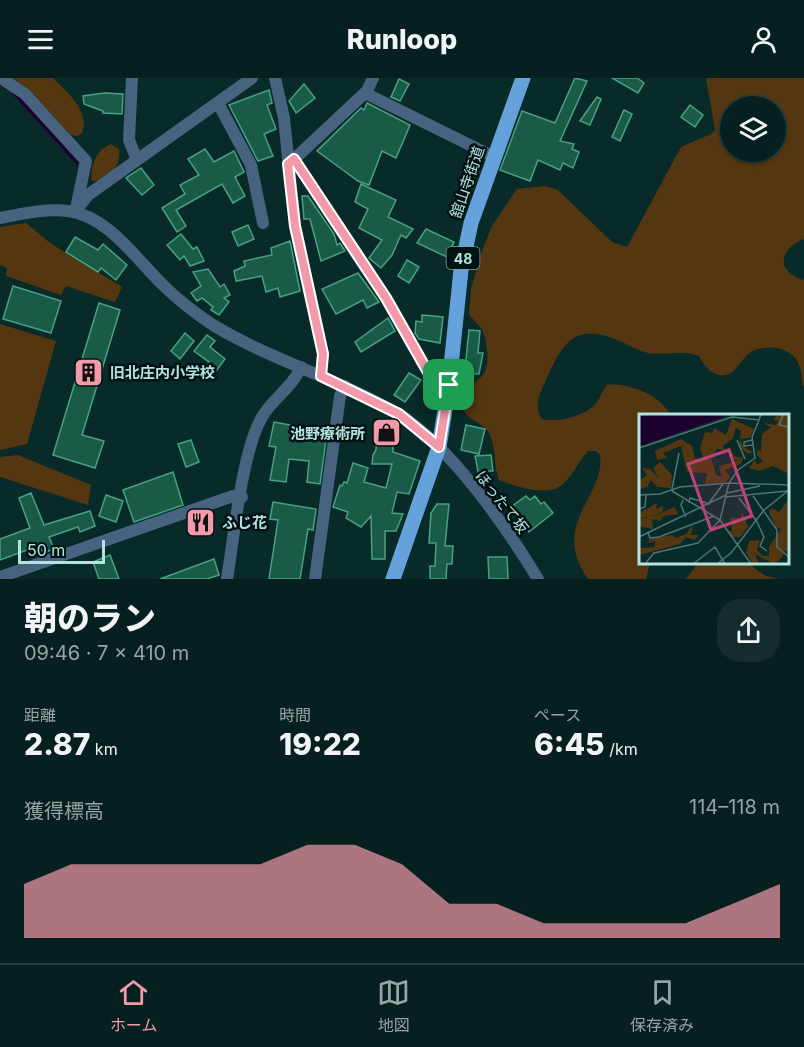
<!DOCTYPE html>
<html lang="ja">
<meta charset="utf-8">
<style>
:root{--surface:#06201f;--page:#142d2c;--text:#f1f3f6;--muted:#98a3a4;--line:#273e3d;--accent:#f39aaa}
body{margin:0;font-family:Inter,"Noto Sans JP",sans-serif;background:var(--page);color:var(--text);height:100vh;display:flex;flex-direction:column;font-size:22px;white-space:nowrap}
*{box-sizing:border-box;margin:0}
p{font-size:20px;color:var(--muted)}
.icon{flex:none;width:33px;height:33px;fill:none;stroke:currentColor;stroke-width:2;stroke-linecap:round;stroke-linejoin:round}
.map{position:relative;height:501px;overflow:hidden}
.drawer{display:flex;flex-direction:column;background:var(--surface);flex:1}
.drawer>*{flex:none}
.controls{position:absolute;left:720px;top:18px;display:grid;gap:12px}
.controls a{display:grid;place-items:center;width:66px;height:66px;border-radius:50%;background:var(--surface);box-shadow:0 2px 4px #0004,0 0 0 2px var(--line);font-size:30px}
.scale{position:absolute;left:18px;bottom:15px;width:87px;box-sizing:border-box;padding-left:6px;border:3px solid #b4e3de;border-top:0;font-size:16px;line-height:21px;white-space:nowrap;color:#b4e3de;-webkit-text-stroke:4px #001211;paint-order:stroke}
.pin{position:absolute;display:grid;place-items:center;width:51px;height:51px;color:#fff;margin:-26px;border-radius:12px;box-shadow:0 3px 9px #0006}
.round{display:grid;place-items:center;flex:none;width:63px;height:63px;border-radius:24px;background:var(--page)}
.headline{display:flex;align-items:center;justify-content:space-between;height:102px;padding:0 24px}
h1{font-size:33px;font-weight:800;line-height:45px}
.metrics{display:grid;grid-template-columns:repeat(3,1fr);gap:9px;height:102px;padding:6px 24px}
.metrics div{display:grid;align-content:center}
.metrics b{font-size:30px;font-weight:800}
.metrics small{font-size:16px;font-weight:400}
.metrics p{font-size:16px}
.chart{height:168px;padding:12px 24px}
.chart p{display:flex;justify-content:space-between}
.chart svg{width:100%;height:108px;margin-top:6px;fill:var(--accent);opacity:.7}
header{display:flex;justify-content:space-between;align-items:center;height:78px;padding:0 24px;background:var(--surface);font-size:27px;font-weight:800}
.tab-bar{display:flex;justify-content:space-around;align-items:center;height:84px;border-top:2px solid var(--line);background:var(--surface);font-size:16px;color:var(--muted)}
.tab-bar a{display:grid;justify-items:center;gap:3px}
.tab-bar .selected{color:var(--accent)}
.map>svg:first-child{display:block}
.green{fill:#543611;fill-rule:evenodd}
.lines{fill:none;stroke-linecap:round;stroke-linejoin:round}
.stream{stroke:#1d0030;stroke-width:4}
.building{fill:#195b47;stroke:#47a182;stroke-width:1.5}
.minor{stroke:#47637f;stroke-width:12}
.major{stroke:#65a1da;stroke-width:15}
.route-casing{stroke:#fff;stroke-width:12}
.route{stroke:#f39aaa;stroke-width:8}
.labels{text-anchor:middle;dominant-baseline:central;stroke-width:5;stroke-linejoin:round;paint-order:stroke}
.shield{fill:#001211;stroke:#7ea4a0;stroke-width:1.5}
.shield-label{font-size:14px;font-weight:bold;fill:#b4e3de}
.street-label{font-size:15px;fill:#b4e3de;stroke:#001211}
.poi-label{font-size:15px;font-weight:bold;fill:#b4e3de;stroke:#001211;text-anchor:start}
.inset-road{fill:none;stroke:#4d7571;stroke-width:1.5}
.view{fill:#bf4175;fill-opacity:0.15;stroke:#bf4175;stroke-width:3}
.inset-edge{fill:none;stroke:#b4e3de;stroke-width:3}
</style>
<header><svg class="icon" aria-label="menu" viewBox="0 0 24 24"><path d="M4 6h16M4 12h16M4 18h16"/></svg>Runloop<svg class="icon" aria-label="person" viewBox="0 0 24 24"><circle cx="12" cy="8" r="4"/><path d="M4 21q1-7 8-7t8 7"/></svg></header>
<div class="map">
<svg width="804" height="501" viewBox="0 0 804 501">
<rect width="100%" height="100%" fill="#082b29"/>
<g class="green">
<path d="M13 0H53C66 13 91 34 82 55L77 58 71 57 29 12Z"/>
<path d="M706 0H804V161C779 171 775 194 804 202V309C800 301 803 292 797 283 794 277 786 272 778 270 769 269 759 269 751 274 743 279 739 289 732 294 718 304 704 289 699 278 681 271 666 278 648 275 639 273 631 268 622 264 578 244 564 260 546 302 540 315 533 328 542 341 558 345 587 338 597 324 601 318 602 313 607 307 627 304 661 317 670 337L640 338V484L650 485 646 501H588C549 445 606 418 600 377L596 373H588C578 383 571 402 559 409 544 418 514 408 499 402 493 387 497 365 487 352 479 342 464 342 462 326 460 299 492 311 487 272 486 266 486 260 483 254 480 246 473 243 469 236L471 211 483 170 492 148 517 111 545 108 558 112 612 164 627 169 681 69 711 56 715 52ZM730 28H776V74H730Z"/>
<path d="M111 66 119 71C122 87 108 103 92 103 89 89 97 71 111 66Z"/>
<path d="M26 145 50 165 122 209 115 224 66 208 61 217 6 198 7 190 0 187V149Z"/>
<path d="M0 246 56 263 27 366 0 372Z"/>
<path d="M18 377 91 407 88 427 0 399V379Z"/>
<path d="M698 485H748L764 497 778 501H686Z"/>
</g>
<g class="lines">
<path class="stream" d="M15 16 77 84"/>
</g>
<g class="building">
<path d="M575 0 587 3 560 63 574 66 572 71 579 74 573 90 563 85 560 92 538 82 530 103 500 92 522 33 555 45Z"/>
<path d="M612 0H637L644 5 638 15Z"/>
<path d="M399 1 409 6 400 23 391 19Z"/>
<path d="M304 6 315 20 296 35 289 23Z"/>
<path d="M269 12 272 25 267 27 276 51 264 56 273 78 258 83 229 27Z"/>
<path d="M104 15 123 16 122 36 103 35V33L84 26 83 18Z"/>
<path d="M597 19 601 21 590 47 580 43Z"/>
<path d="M367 25 410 47 396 80 382 73 369 107 358 103 317 73 361 30 364 32Z"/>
<path d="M690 27 703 37 695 49 681 39Z"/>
<path d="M624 32 632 36 620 63 612 59Z"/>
<path d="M205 71 214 84 234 73 244 94 235 99 245 118 233 125 222 106 176 132 186 148 177 154 162 130 185 116 180 107 199 97 188 81Z"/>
<path d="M141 90 154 107 142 117 126 100Z"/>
<path d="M361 106 396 122 388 139 413 151 406 160 401 157 392 177 381 190 369 180 382 162 359 150 368 131 355 124Z"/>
<path d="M302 118H308L334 156 337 167 340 165 345 173 321 183 310 141H304Z"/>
<path d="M248 147 254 161 238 168 232 154Z"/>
<path d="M426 151 454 164 447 179 417 165Z"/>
<path d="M181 156 193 171 197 169 204 183 190 188 184 178 180 182 167 167Z"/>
<path d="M75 159 98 172 103 166 127 187 116 202 101 190 98 194 66 174Z"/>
<path d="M290 163 300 213 280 219 278 210 266 214 262 198 236 203 234 193 245 188 244 183 272 177 271 170Z"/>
<path d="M407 182 419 189 409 205 398 198Z"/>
<path d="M208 191 220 209 224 206 230 217 224 220 229 224 219 237 211 232 213 229 202 220 197 223 191 215 201 208 193 194Z"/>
<path d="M358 195 379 224 367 230 363 222 336 236 322 211Z"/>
<path d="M13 208 61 223 51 255 3 241Z"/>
<path d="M99 225 120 232 82 357 104 363 95 390 53 377Z"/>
<path d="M422 237 443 239 440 265 419 261 415 255 416 243 422 244Z"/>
<path d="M388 240 395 253 361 274 355 264Z"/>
<path d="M469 252 480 253 478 275H483L479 296 467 295 465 291Z"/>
<path d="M185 255 194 263 180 281 171 273Z"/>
<path d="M207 257 215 263 210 269 225 281 211 300 202 293 209 284 194 273Z"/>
<path d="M409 295 421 302 405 324 394 317Z"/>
<path d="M274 344 327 354 320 406 307 404 309 383 289 381 286 404 270 402 276 369 269 368Z"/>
<path d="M378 344 393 347V374L420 383 409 416 397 414 392 435 403 436 396 453H385V481H372L371 438 361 449 346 440 348 434 333 429 340 407 342 408 344 404 347 405 353 385 368 390 364 404 386 410 392 386H372L373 377 376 372Z"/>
<path d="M466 347 485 351 479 376 461 372Z"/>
<path d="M191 362 199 384 186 389 178 366Z"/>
<path d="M491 377 493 393H487L488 397 479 398 475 378Z"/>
<path d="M173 394 183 427 134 444 123 412Z"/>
<path d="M31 415 44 447 90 433 95 448 80 454 78 449 49 459 54 471 51 472 44 475 38 468 0 482V461L30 450 19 420Z"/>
<path d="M106 417 123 423 116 444 99 438Z"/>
<path d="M526 418 530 422 535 418 541 426 544 424 553 435 529 454 511 429Z"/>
<path d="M273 424 316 431 313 452 308 451 300 501H269L278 442 270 441Z"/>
<path d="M437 426H449L445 468H453L452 486H447L446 501H430V488H435L436 465H429L431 435Z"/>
<path d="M206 436 212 453 196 457 188 451 194 441Z"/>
<path d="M110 477 119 501H99L93 484Z"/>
<path d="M488 479H507L508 501H489Z"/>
<path d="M214 481 219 497 207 501H160Z"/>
</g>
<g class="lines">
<g class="minor">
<path d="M1 0 25 16 86 83 76 130"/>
<path d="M132 0 129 62 137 82"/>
<path d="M275 0 284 40 295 148 323 276 321 298"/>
<path d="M365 15 494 79"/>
<path d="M218 25 251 87 263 145"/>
<path d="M294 81 386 220 433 303 449 307"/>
<path d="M289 86 367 13 373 0"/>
<path d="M75 134 88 117 252 0"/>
<path d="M0 140C22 136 45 130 68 133 108 138 136 181 163 207 178 222 195 235 213 247 271 282 339 301 398 336 449 366 507 450 538 501"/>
<path d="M0 499 233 418 242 419"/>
<path d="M227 501C234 459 242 373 262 339 273 320 292 310 301 289"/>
<path d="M315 501 340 318 345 308"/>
</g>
<path class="major" d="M393 501 439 369 449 307 461 192 471 145 523 0"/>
</g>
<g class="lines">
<defs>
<path id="route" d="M294 81 386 220 433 303 449 307 439 369 399 336 321 298 323 276 295 148 288 86Z"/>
</defs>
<use href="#route" class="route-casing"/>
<use href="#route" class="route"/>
</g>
<defs>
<symbol id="building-square" viewBox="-11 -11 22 22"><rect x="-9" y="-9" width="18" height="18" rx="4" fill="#f39aaa" stroke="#001211"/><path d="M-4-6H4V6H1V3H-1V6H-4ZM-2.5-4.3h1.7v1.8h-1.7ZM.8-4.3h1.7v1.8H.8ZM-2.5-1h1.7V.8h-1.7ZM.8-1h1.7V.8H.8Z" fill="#111"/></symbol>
<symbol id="shop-square" viewBox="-11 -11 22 22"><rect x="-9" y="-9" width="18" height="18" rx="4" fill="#f39aaa" stroke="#001211"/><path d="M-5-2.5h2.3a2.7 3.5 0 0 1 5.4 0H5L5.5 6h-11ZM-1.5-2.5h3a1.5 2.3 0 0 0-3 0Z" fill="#111"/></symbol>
<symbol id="restaurant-square" viewBox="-11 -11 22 22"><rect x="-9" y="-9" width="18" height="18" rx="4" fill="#f39aaa" stroke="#001211"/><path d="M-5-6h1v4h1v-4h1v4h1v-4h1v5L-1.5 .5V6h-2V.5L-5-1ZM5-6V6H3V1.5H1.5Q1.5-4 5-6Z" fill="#111"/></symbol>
</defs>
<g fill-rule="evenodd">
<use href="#building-square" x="72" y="278" width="33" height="33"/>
<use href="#shop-square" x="370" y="338" width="33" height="33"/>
<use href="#restaurant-square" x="184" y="428" width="33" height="33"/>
</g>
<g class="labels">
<rect class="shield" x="446.5" y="169" width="33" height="22" rx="4.5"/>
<g class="shield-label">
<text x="463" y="180">48</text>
</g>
<g class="street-label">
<text transform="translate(467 104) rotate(-71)">舘山寺街道</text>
<text transform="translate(502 424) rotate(52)">ほったて坂</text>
</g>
<g class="poi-label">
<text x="110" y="294">旧北庄内小学校</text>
<text x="365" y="355" text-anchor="end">池野療術所</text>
<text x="222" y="444">ふじ花</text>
</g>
</g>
<g transform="translate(639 336)">
<rect width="150" height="150" fill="#082b29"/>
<path d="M140 0H150V60L134 52 121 57 110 54 116 46 118 51 124 47 118 41V35L122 38 123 20 132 13 124 9 137 11 139 6 135 7V4ZM93 5 115 15 111 24 101 25 104 32 115 39H108L100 33 102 17 97 14 94 24 84 32 86 36 78 35 72 44 77 61 83 63 80 52 99 47 90 43 91 35 95 42 104 44 102 50 86 56 91 63 87 68 66 70 68 59 48 58 42 32 24 39 28 44 18 46 16 37 42 25 53 32 56 44 65 46 61 34 66 18 73 19 75 14 87 21ZM21 48 33 61 32 74 18 73 12 66 8 73 0 75V67L8 61 3 54 11 55 20 64 14 54ZM150 85V138L142 136 145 140 140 147 133 149 116 140 120 150H114L107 139 110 127 121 126 118 136 124 142H130V133L142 115 137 113 130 98 133 94 140 98ZM18 89 17 95 24 92V97L13 103 35 93 40 100 25 102 21 107 13 105 14 115 0 112V106L12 102 0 105V99ZM103 97 109 113 101 123H92L90 117H103H93L92 104H102ZM54 111 52 121H60L55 126 47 123 41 130 0 141 1 134 16 133V127L9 129 11 125 33 121 37 124 47 120Z" fill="#543611"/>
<path d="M0 0H93L3 31 0 30Z" fill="#1d0030"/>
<path class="inset-road" d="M144 1 140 11 150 13M98 26 106 45M113 26 105 28V32L115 31M0 34 93 3 120 6 122 0M33 75 40 39M88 79 121 72M0 81 21 80 41 73 90 69 150 71M114 82 138 116V133L150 143M87 83 148 77M100 84 117 106 125 123 121 132 128 137M44 86 42 91 47 103M50 89 51 84 71 90M70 89 84 70M0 95 6 93 7 81M9 119 11 124 20 123 75 102M0 123 87 81M6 150 15 139 59 129 81 106 33 77M54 150 76 133 86 150M78 150 92 139 125 96 150 76M112 150 81 106 90 69 99 56 116 44 113 23 120 6"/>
<path class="view" d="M90 36 113 102 72 116 49 50Z"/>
<rect width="150" height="150" class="inset-edge"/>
</g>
</svg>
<div class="controls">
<a><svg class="icon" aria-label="layers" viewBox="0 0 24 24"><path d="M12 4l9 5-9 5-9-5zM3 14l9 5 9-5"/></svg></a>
</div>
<div class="scale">50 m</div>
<div class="pin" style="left:449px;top:307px;background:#1e9e55"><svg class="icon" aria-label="arrive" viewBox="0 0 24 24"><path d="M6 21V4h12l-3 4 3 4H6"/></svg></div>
</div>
<section class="drawer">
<div class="headline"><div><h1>朝のラン</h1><p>09:46 · 7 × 410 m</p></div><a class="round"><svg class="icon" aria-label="share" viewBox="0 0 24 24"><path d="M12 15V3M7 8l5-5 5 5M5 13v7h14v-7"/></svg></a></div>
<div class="metrics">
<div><p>距離</p><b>2.87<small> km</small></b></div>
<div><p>時間</p><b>19:22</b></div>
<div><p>ペース</p><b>6:45<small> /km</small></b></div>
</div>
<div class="chart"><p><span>獲得標高</span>114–118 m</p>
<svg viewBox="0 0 160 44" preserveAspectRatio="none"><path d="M0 44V22L10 14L20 14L30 14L40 14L50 14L60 6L70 6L80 14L90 30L100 30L110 38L120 38L130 38L140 38L150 30L160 22V44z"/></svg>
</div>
</section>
<nav class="tab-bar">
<a class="selected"><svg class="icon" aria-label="home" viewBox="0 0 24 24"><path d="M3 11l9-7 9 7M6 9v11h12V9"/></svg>ホーム</a>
<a><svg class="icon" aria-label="map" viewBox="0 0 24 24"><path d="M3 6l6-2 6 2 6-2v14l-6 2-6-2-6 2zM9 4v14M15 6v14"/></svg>地図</a>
<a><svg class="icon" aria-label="saved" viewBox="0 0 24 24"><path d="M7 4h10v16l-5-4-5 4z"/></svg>保存済み</a>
</nav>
